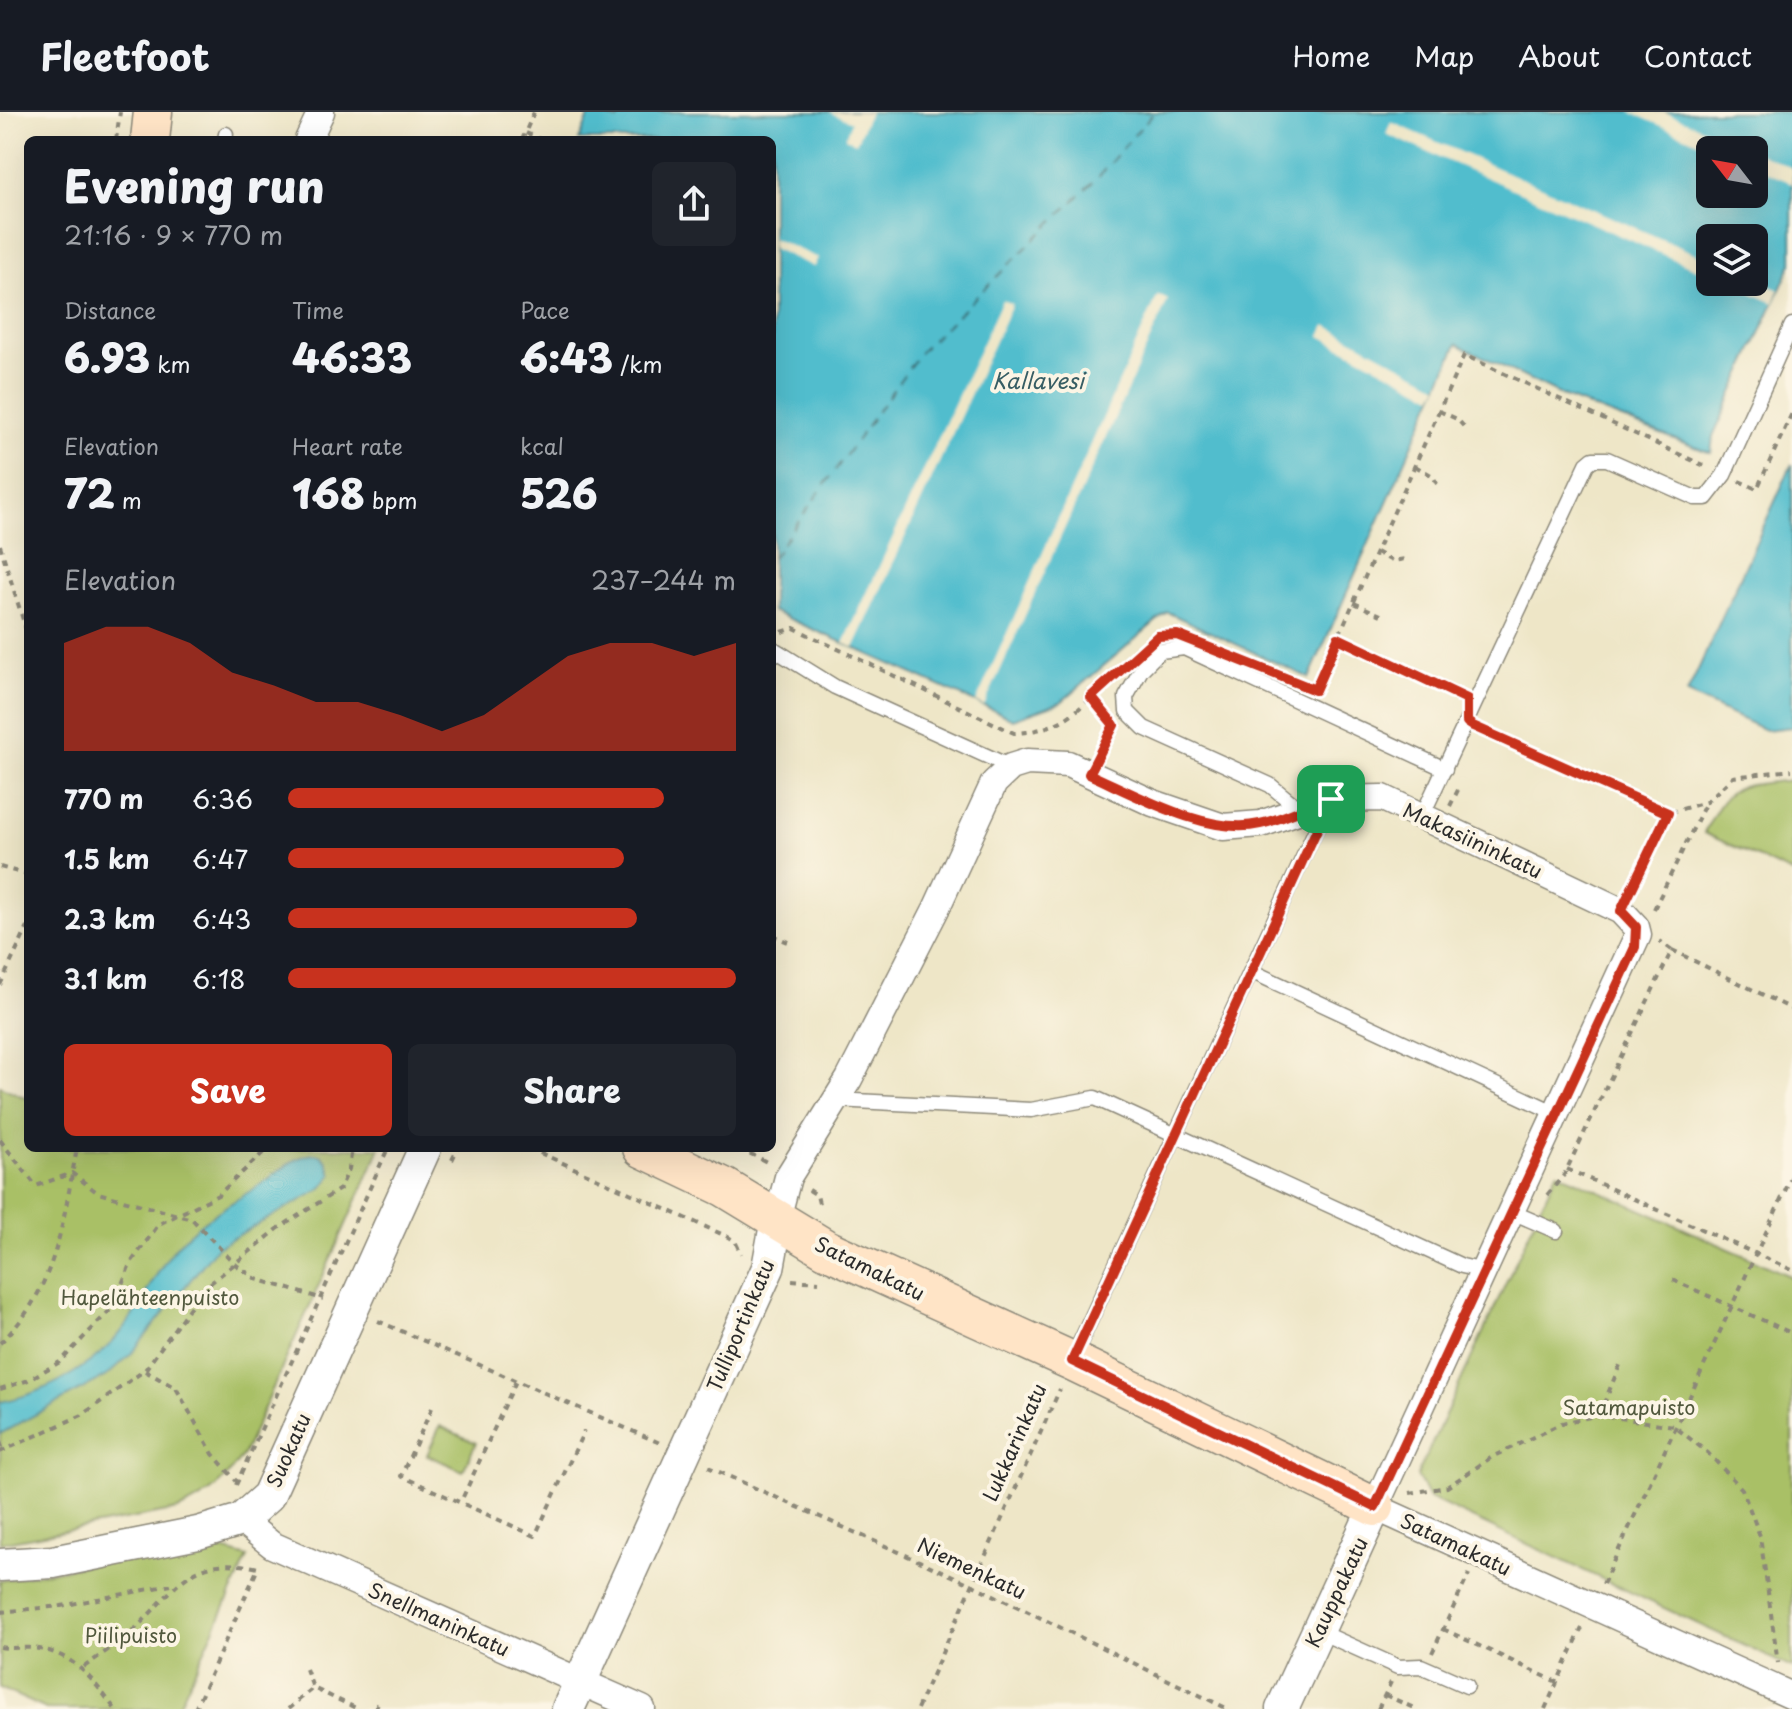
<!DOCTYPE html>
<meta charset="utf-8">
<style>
:root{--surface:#171b24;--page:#20242c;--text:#f1f3f6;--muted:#9ea1a6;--line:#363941;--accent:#c8321e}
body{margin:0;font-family:"Playpen Sans",sans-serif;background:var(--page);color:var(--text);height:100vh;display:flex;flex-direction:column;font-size:30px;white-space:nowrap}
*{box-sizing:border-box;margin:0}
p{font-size:26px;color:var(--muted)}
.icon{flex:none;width:44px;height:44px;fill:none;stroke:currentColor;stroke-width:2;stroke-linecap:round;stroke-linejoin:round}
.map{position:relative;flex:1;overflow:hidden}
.side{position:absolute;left:24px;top:24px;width:752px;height:1016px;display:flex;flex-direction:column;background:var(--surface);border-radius:12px;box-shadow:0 8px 32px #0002}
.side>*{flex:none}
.needle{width:52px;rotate:301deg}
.controls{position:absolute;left:1696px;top:24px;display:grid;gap:16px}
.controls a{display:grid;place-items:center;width:72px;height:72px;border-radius:12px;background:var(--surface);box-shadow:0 8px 32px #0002;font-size:40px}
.pin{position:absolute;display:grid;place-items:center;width:68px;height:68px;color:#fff;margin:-34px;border-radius:16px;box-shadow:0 4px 12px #0006}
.round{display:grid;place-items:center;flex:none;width:84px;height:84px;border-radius:12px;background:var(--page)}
.head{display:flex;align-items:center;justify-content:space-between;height:136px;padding:0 40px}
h1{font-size:44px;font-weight:800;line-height:60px}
.figures{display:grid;grid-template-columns:repeat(3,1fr);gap:12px;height:136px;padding:8px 40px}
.figures div{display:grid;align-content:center}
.figures b{font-size:40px;font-weight:800}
.figures small{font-size:22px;font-weight:400}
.figures p{font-size:22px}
.chart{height:224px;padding:16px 40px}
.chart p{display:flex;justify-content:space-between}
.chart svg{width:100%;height:144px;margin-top:8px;fill:var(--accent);opacity:.7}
.button{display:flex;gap:16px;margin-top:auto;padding:16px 40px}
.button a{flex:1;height:92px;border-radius:12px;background:var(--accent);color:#fff;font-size:32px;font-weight:800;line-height:92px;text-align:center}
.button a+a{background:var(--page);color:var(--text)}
ul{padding:0 40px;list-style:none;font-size:26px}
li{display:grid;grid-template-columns:128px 96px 1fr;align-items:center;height:60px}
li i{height:20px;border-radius:10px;background:var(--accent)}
header{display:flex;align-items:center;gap:48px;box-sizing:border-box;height:112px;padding:0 40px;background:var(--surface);border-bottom:2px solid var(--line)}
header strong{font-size:38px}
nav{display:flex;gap:44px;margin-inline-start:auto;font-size:28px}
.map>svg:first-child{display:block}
.green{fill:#a9c066;stroke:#6a7648;stroke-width:2}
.water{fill:#51bdcd;stroke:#3e747c;stroke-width:2;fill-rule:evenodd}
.pier{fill:#eee6c7}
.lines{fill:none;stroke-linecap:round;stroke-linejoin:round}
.ferry{stroke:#385e64;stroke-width:2;stroke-dasharray:10 8;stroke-linecap:butt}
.service-casing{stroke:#8c8879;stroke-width:17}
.minor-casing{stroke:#8c8879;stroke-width:29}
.tertiary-casing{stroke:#8c8879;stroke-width:35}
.secondary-casing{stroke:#8c8879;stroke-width:41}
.path{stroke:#8c8879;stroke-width:4;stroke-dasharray:6 6;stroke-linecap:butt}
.service{stroke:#fff;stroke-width:14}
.minor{stroke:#fff;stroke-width:26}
.tertiary{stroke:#fff;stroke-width:32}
.secondary{stroke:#ffe4c6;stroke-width:38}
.route-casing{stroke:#fff;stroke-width:16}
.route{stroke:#c8321e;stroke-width:10}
.labels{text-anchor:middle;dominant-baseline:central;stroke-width:8;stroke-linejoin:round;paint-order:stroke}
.street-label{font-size:20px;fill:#2b2b2b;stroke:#fcf5e5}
.park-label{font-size:20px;fill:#51583d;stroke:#fcf5e5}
.water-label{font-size:22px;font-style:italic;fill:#385e64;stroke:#fcf5e5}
</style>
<header>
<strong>Fleetfoot</strong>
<nav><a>Home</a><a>Map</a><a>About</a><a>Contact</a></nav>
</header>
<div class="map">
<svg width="1792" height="1597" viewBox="0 0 1792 1597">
<rect width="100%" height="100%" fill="#fcf5e5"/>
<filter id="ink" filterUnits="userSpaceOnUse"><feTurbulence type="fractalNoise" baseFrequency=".0125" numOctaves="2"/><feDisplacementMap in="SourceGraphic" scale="16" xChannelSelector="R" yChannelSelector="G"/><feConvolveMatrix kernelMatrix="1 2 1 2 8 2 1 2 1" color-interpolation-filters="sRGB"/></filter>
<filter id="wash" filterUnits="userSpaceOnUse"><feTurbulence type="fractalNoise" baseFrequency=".006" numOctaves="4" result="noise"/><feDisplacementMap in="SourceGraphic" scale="32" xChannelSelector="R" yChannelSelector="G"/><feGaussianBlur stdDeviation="1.8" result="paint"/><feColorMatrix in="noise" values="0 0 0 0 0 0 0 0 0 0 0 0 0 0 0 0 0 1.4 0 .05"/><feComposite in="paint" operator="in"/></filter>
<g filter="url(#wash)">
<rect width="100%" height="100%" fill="#eee6c7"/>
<g class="green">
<path d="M1792 668V761L1704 721C1731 668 1735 675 1792 668Z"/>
<path d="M0 974 28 987V1036H380L244 1341C225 1369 210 1384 178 1398L0 1431Z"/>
<path d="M1557 1060 1792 1165V1556L1429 1386 1417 1364Z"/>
<path d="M440 1314 476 1331 463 1359 427 1343Z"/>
<path d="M200 1432 248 1445 177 1597H46L0 1576V1469Z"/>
</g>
<g class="water">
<path d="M591 0 618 8 622 0H1792V151L1713 325 1711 341 1567 286 1457 232 1309 566 1167 500 1061 590 1013 607 772 499V28H579ZM1710 38H1754V82H1710ZM1710 126H1754V170H1710Z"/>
<path d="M1792 352V615L1765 618 1687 582Z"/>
<path d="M313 1042 321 1043 328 1050 332 1063 321 1077 217 1135 131 1242 108 1263 0 1322V1290C48 1281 105 1249 131 1206 147 1181 158 1156 177 1134 199 1108 233 1091 261 1072 278 1061 292 1045 313 1042Z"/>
</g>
<g class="pier">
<path d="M829 0H870L856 31 845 26 851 10Z"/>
<path d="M1630 0H1665L1751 38H1716Z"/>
<path d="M1391 10 1710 148V163L1386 22Z"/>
<path d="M1754 39 1792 56V71L1754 55Z"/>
<path d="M772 126 818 146 814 155 772 136Z"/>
<path d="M1754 167 1779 178 1774 191 1726 170Z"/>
<path d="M1158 183 1168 188 984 594 976 590Z"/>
<path d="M1002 188 1012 192 854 536 844 531Z"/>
<path d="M1326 213 1439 274 1433 284 1320 224Z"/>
</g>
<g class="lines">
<path class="ferry" d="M772 446 921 239 1098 65 1154 0"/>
</g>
</g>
<g filter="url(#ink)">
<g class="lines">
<defs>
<g id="service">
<path d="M225 28 226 22"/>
<path d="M772 536 835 575 1011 655"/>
<path d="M1298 696 1270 673 1144 616 1127 599 1126 585 1141 558 1160 539 1184 536 1445 657"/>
<path d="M1422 704 1587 352 1593 347H1607L1695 386H1706L1724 363 1792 213"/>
<path d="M1253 860 1558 1002"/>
<path d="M836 988 1031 998 1095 986 1462 1154 1485 1159"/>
<path d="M1512 1100 1556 1119"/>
<path d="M1073 1246 1330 687"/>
<path d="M1318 1519 1398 1555 1421 1554 1467 1574"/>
</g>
<g id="minor">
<path d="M308 28 321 0"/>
<path d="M777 1107 788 1065 849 967 936 797 994 671 1011 655 1027 650 1068 652 1153 691 1223 715 1261 712 1331 687 1383 686 1621 799 1636 815 1638 823 1375 1395 1792 1584"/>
<path d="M241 1408 272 1433 642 1597"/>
</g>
<g id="tertiary">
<path d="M0 1453 53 1450 198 1421 241 1408 268 1384 425 1036"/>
<path d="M568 1597 768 1156 777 1107"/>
<path d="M1282 1597 1375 1395"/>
</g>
<g id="secondary">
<path d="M150 28 153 0"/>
<path d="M642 1036 724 1075 826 1137 1072 1249 1375 1395"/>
</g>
</defs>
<use href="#service" class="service-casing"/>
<use href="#minor" class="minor-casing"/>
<use href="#tertiary" class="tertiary-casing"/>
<use href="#secondary" class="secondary-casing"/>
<g class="path">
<path d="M526 21 542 28"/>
<path d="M116 28 120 0"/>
<path d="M522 28 534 0"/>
<path d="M1439 299 1457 307 1466 317"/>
<path d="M1415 354 1433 364 1437 372"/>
<path d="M1739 369 1757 377 1792 301"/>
<path d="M0 433 28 524"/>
<path d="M1376 440 1392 449 1406 447"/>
<path d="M1354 491 1381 503"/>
<path d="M782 520 794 516 1014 621C1066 618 1080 595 1116 562"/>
<path d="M1339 526 1457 582"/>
<path d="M1315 577 1464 243 1709 356"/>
<path d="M1092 585 1109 606"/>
<path d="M1484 618 1668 701 1706 690 1733 665 1792 658"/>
<path d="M1099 641 1113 613"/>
<path d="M1450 694 1459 676"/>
<path d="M0 755 28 763"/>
<path d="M1632 780 1668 701"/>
<path d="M1654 797 1706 690"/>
<path d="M772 823 788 830"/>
<path d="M1672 838 1792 897"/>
<path d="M0 873 28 815"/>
<path d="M0 1028 36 1074 72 1061 98 1081 192 1107 235 1152 256 1167 323 1187"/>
<path d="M529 1036 726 1124 735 1129 741 1142"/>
<path d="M739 1036 769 1051"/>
<path d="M452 1048 458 1036"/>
<path d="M1567 1057 1792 1158"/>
<path d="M809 1078 817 1083 820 1096"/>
<path d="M1547 1083 1564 1063 1672 838 1660 829"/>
<path d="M792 1168 819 1170"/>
<path d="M1673 1168 1789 1220"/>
<path d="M378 1209 660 1331"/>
<path d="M0 1231C57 1178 63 1108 77 1036"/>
<path d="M145 1259 176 1276 213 1342 238 1371"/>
<path d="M0 1277 26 1269 60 1250 113 1195 130 1152 159 1112 218 1083 268 1036"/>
<path d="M432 1296 401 1364 535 1424 584 1319"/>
<path d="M1599 1303 1620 1253"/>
<path d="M0 1330 3 1338"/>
<path d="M0 1340 82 1303 145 1258 202 1178 279 1116 340 1077 349 1057 352 1036"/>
<path d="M708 1355 973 1473 1228 1597"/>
<path d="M236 1373 388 1036"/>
<path d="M1410 1381 1447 1375 1492 1345 1562 1311 1599 1303 1674 1314 1708 1341 1742 1377 1760 1424 1778 1551"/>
<path d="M463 1385 516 1269"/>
<path d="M1603 1472 1792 1064"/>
<path d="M0 1500 61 1494 171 1473"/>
<path d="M1443 1517 1557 1570"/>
<path d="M0 1535C11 1537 21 1535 32 1536 74 1540 91 1566 115 1597"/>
<path d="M1432 1541 1469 1462"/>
<path d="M84 1555C103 1541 126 1527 143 1509 180 1470 195 1442 258 1456L195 1597"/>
<path d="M306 1557 313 1576 358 1597"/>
<path d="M1385 1583 1416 1597"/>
<path d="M288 1597 313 1576"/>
<path d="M375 1597 380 1587"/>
<path d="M917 1597 1060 1277"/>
<path d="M1378 1597 1391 1570"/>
<path d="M1545 1597 1582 1516"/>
</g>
<use href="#service" class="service"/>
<use href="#minor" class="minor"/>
<use href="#tertiary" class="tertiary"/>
<use href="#secondary" class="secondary"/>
</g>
</g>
<g class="lines" filter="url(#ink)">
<defs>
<path id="route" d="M1177 523 1315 578 1338 526 1467 587V610L1473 614 1668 701 1621 799 1636 815 1635 835 1375 1395 1072 1249 1331 687C1307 694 1283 707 1260 712 1208 724 1136 683 1089 662L1114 613 1091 585 1158 524Z"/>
</defs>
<use href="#route" class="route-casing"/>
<use href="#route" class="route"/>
</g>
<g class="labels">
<g class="street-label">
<text transform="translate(1473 728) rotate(25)">Makasiininkatu</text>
<text transform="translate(870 1156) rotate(26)">Satamakatu</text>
<text transform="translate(740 1213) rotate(-67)">Tulliportinkatu</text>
<text transform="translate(1014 1330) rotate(-66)">Lukkarinkatu</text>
<text transform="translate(288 1338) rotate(-66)">Suokatu</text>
<text transform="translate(1456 1432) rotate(25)">Satamakatu</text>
<text transform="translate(972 1456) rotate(25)">Niemenkatu</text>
<text transform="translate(1336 1480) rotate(-65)">Kauppakatu</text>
<text transform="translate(439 1507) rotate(24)">Snellmaninkatu</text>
</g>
<g class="park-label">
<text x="150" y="1185">Hapelähteenpuisto</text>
<text x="1629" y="1295">Satamapuisto</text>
<text x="131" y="1523">Piilipuisto</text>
</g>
<g class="water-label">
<text x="1038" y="267">Kallavesi</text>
</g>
</g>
</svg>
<div class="controls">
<a><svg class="needle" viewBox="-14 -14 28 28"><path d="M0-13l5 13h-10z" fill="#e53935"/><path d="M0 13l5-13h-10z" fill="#9ea1a6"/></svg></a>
<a><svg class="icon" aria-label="layers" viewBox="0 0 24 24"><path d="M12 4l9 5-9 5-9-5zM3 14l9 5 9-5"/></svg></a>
</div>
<div class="pin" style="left:1331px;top:687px;background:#1e9e55"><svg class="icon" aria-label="arrive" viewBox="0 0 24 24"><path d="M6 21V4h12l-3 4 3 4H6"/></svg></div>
<section class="side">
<div class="head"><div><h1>Evening run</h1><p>21:16 · 9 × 770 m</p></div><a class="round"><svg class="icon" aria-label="share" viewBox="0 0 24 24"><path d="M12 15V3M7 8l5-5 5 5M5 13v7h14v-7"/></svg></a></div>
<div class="figures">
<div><p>Distance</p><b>6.93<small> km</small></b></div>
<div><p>Time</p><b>46:33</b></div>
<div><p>Pace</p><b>6:43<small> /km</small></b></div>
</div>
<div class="figures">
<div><p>Elevation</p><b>72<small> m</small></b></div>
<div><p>Heart rate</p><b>168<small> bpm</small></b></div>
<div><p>kcal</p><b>526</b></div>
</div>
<div class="chart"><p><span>Elevation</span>237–244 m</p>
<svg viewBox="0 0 160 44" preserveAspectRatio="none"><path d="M0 44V11L10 6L20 6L30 11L40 20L50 24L60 29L70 29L80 33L90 38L100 33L110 24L120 15L130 11L140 11L150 15L160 11V44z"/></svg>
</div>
<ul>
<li><b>770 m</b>6:36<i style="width:84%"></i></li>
<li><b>1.5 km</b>6:47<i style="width:75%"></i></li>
<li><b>2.3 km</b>6:43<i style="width:78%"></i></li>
<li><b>3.1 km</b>6:18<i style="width:100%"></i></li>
</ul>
<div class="button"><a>Save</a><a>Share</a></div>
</section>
</div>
